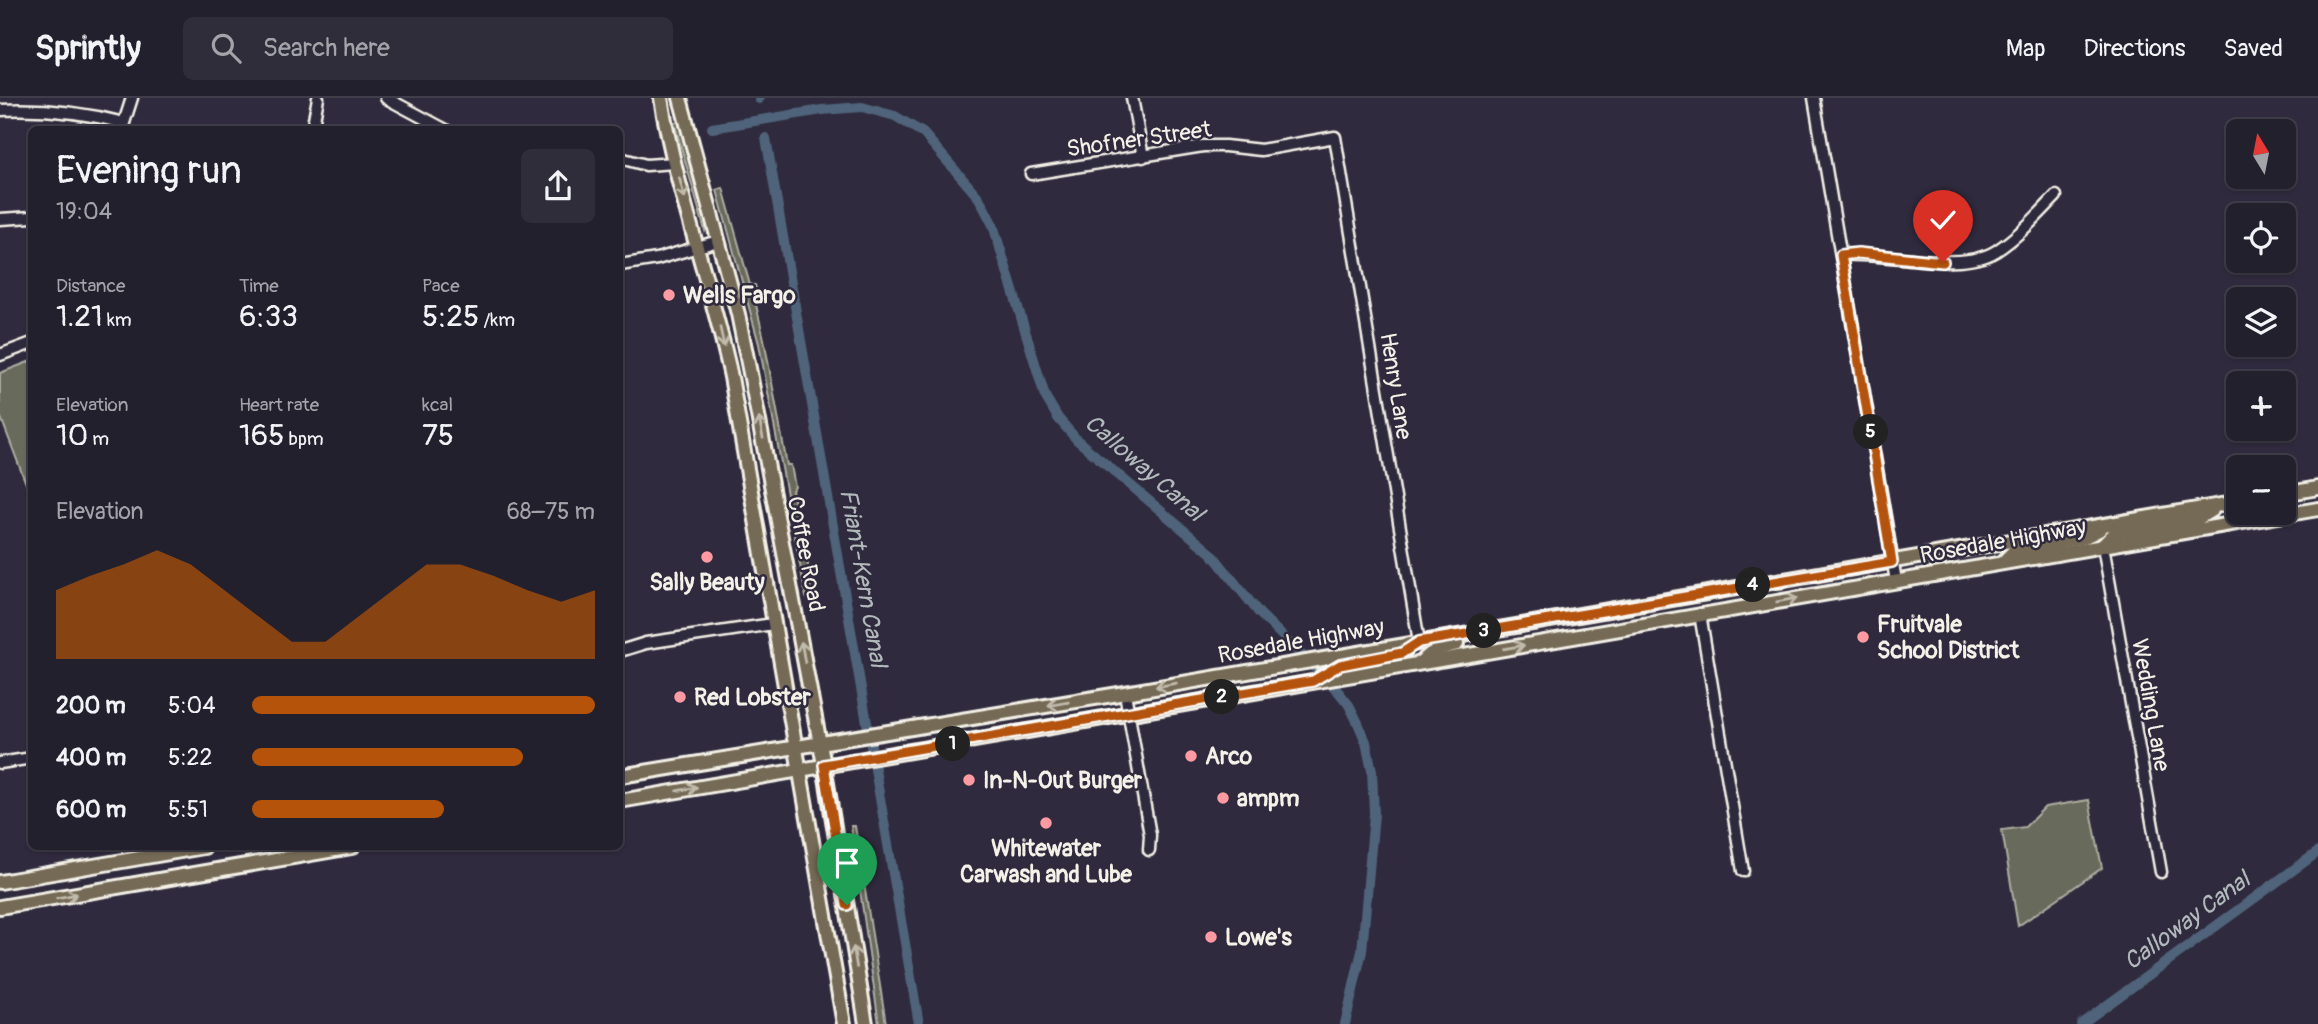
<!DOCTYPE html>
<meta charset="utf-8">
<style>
:root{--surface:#23202e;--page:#2f2d3a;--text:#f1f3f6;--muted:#a3a3aa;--line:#403e4a;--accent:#b45309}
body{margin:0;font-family:Pangolin,sans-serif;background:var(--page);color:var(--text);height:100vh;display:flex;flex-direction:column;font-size:26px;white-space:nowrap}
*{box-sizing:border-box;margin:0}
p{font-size:23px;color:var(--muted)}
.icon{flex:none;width:38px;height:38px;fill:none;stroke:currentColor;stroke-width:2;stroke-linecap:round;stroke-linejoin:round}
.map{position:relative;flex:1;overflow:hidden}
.sheet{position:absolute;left:28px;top:28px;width:595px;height:724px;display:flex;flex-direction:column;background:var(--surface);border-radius:10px;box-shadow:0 2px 5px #0004,0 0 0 2px var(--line)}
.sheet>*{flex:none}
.needle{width:46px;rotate:350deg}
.buttons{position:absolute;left:2226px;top:21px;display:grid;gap:14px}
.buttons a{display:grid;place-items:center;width:70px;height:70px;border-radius:10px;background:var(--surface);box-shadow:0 2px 5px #0004,0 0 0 2px var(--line);font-size:35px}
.pin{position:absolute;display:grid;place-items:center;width:60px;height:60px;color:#fff;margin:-72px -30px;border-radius:50% 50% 50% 0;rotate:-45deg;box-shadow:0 0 7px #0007}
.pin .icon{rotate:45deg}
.km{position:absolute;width:35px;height:35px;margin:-18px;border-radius:50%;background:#222;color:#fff;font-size:19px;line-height:35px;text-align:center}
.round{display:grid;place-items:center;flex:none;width:74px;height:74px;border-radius:10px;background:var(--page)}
.head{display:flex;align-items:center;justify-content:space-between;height:119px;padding:0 28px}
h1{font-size:38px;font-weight:600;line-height:52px}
.metrics{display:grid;grid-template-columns:repeat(3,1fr);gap:10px;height:119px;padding:7px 28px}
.metrics div{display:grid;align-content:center}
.metrics b{font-size:30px;font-weight:600}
.metrics small{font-size:19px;font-weight:400}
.metrics p{font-size:19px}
.chart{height:196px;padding:14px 28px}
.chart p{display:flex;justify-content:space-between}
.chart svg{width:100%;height:126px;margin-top:7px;fill:var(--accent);opacity:.7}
ul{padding:0 28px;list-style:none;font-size:23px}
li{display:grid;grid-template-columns:112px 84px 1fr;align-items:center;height:52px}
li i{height:18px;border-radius:9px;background:var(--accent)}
header{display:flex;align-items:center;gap:42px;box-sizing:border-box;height:98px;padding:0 35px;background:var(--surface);border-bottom:2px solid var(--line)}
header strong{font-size:33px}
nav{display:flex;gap:38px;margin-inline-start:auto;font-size:24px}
.search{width:490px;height:63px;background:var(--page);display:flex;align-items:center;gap:18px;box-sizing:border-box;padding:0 24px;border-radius:10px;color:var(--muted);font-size:26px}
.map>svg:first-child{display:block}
.green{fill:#686a5c;stroke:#aeaea2;stroke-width:2}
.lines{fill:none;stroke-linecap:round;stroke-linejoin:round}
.canal{stroke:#4f647a;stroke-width:10}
.minor-casing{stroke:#f4f1e8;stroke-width:15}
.major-casing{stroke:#f4f1e8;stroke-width:18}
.minor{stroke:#2f2a3d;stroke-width:10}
.major{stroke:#756a55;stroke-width:12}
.oneway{stroke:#c1bbad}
.route-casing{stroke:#fff;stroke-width:14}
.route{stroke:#b45309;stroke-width:9}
.poi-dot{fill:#ff9aa2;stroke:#2f2a3d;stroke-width:2.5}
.labels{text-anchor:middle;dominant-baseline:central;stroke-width:5;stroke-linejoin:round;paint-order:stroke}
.street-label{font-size:23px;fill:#f4f1e8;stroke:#2f2a3d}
.poi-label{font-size:23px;font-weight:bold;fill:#f4f1e8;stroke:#2f2a3d;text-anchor:start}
.water-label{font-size:24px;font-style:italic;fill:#b2b9bc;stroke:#2f2a3d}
</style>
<header>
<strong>Sprintly</strong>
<div class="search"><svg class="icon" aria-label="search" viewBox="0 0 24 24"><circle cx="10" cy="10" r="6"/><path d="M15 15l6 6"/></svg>Search here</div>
<nav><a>Map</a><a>Directions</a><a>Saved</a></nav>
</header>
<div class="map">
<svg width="2318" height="926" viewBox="0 0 2318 926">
<rect width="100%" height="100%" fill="#2f2a3d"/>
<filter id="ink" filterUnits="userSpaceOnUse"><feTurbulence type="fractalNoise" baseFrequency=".0143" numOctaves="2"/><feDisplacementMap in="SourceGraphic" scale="14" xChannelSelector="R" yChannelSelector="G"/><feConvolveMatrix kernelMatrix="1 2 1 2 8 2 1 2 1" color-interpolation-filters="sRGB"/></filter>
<g filter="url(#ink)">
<g class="green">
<path d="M680 23 707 125 705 133 674 24Z"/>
<path d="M723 90 750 187H755L759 202 756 204V207L764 241 787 367H791L795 389 792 392C796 412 816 489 810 504L806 499 759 246 717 92Z"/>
<path d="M31 263V399L0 317V275Z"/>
<path d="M2089 702 2102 770 2018 828 2002 732 2025 729 2045 709Z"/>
<path d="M851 728H855L886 926H879Z"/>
</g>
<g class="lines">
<g class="canal">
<path d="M759 0V1"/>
<path d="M712 30 822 12 862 9 895 18 923 35 979 100 993 127 1045 298 1058 320 1077 342 1212 456 1259 515 1337 592 1349 607 1358 625 1366 644 1372 673 1374 716 1362 853 1345 926"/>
<path d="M766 40 919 926"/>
<path d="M2081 926 2318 754"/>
</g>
<defs>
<g id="minor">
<path d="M386 0 446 32"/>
<path d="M1132 0 1143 59"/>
<path d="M1814 0 1896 483"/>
<path d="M0 12C43 10 82 14 124 25"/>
<path d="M122 31 132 0"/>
<path d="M312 32 318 0"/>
<path d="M620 60 646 67 675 65"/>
<path d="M1031 76 1203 48H1225L1261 52 1335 39 1419 544"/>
<path d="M0 121 32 119"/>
<path d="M1841 157C1886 153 1959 176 1996 153 2019 138 2038 117 2056 98"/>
<path d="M620 167 657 161 718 143"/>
<path d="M0 257 32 245"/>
<path d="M2103 448 2161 774"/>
<path d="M1700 516 1743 773"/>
<path d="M620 553 646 545 773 526"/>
<path d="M1125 595 1150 737 1149 752"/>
<path d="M0 665 32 660"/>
</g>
<g id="major">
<path d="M661 0C676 94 711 185 731 279L844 926"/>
<path d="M680 0 738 216 750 275 824 667 866 926"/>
<path d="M2284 396 2318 390"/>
<path d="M2103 447 2116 434 2199 420 2212 412"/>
<path d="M2003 464 2015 452 2085 439 2099 432"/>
<path d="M1422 564C1432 552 1442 549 1457 546"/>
<path d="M1322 578 1340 567 1404 554"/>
<path d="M620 678 1125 595 2238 404"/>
<path d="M620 703 2318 411"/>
<path d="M0 784 204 749"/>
<path d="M0 809 352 749"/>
</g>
</defs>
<use href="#minor" class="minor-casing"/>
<use href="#major" class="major-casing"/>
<use href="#minor" class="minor"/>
<use href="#major" class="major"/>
</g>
<defs><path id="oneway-shaft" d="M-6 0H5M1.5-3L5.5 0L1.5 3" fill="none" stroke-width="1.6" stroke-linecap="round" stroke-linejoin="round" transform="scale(1.75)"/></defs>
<g class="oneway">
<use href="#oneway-shaft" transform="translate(682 90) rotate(75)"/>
<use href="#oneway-shaft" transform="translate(722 239) rotate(78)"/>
<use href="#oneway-shaft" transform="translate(761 330) rotate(-101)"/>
<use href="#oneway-shaft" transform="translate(1787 502) rotate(-10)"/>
<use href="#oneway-shaft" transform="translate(1514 549) rotate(-10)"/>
<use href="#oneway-shaft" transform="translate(803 554) rotate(-100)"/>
<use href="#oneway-shaft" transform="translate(1166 587) rotate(170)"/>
<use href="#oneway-shaft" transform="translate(1058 606) rotate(170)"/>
<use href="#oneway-shaft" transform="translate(687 691) rotate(-10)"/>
<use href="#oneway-shaft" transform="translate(67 798) rotate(-10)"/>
<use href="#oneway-shaft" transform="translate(855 859) rotate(-99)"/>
</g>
</g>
<g class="lines" filter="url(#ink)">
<defs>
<path id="route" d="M847 807 824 667 1313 583 1340 567 1402 555 1419 544 1892 464 1841 157 1858 155 1943 164"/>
</defs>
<use href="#route" class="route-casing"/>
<use href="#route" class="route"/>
</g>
<g class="poi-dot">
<circle cx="669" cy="197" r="7"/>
<circle cx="707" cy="459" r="7"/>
<circle cx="1863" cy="539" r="7"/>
<circle cx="680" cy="599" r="7"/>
<circle cx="1191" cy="658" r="7"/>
<circle cx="969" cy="682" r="7"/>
<circle cx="1223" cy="700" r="7"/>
<circle cx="1046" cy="725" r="7"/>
<circle cx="1211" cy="839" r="7"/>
</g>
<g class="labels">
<g class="street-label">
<text transform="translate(1139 41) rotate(-8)">Shofner Street</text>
<text transform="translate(1396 288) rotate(81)">Henry Lane</text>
<text transform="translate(2003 443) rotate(-10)">Rosedale Highway</text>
<text transform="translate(806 456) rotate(79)">Coffee Road</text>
<text transform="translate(1301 543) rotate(-10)">Rosedale Highway</text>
<text transform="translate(2151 607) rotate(80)">Wedding Lane</text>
</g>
<g class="poi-label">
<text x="683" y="197">Wells Fargo</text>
<text x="707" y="484" text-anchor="middle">Sally Beauty</text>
<text x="1877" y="526">Fruitvale<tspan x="1877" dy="26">School District</tspan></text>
<text x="694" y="599">Red Lobster</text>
<text x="1205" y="658">Arco</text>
<text x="983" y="682">In-N-Out Burger</text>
<text x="1237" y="700">ampm</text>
<text x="1046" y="750" text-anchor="middle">Whitewater<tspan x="1046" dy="26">Carwash and Lube</tspan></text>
<text x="1225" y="839">Lowe's</text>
</g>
<g class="water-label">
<text transform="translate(1144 370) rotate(41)">Calloway Canal</text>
<text transform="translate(863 480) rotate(80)">Friant-Kern Canal</text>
<text transform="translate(2187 823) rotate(-36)">Calloway Canal</text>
</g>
</g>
</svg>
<div class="buttons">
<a><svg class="needle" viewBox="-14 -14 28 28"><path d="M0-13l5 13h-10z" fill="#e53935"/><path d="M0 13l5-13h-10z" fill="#a3a3aa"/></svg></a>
<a><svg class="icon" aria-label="locate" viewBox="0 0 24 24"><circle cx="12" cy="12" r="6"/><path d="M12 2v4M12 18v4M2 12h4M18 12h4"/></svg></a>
<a><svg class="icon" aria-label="layers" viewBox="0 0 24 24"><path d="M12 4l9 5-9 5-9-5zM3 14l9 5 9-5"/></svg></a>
<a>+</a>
<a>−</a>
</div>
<div class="pin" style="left:847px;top:807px;background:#1e9e55"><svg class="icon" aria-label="arrive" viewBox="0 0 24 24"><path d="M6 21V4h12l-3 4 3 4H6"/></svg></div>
<div class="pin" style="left:1943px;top:164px;background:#d93025"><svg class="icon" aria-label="check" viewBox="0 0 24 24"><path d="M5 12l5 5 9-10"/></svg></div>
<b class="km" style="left:953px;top:646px">1</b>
<b class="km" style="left:1222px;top:599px">2</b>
<b class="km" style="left:1484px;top:533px">3</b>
<b class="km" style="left:1753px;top:487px">4</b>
<b class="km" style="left:1871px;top:334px">5</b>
<section class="sheet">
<div class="head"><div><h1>Evening run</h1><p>19:04</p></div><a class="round"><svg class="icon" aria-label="share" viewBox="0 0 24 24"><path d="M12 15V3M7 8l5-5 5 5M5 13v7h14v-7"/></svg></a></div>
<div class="metrics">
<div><p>Distance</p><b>1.21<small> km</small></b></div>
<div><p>Time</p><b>6:33</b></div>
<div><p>Pace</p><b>5:25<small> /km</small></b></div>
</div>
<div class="metrics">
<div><p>Elevation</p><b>10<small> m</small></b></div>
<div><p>Heart rate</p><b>165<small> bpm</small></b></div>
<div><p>kcal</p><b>75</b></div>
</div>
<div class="chart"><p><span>Elevation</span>68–75 m</p>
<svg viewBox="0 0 160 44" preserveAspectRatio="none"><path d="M0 44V20L10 15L20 11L30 6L40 11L50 20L60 29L70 38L80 38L90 29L100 20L110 11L120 11L130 15L140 20L150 24L160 20V44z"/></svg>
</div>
<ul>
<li><b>200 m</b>5:04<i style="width:100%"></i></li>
<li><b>400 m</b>5:22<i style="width:79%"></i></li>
<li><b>600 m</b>5:51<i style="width:56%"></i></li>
</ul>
</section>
</div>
